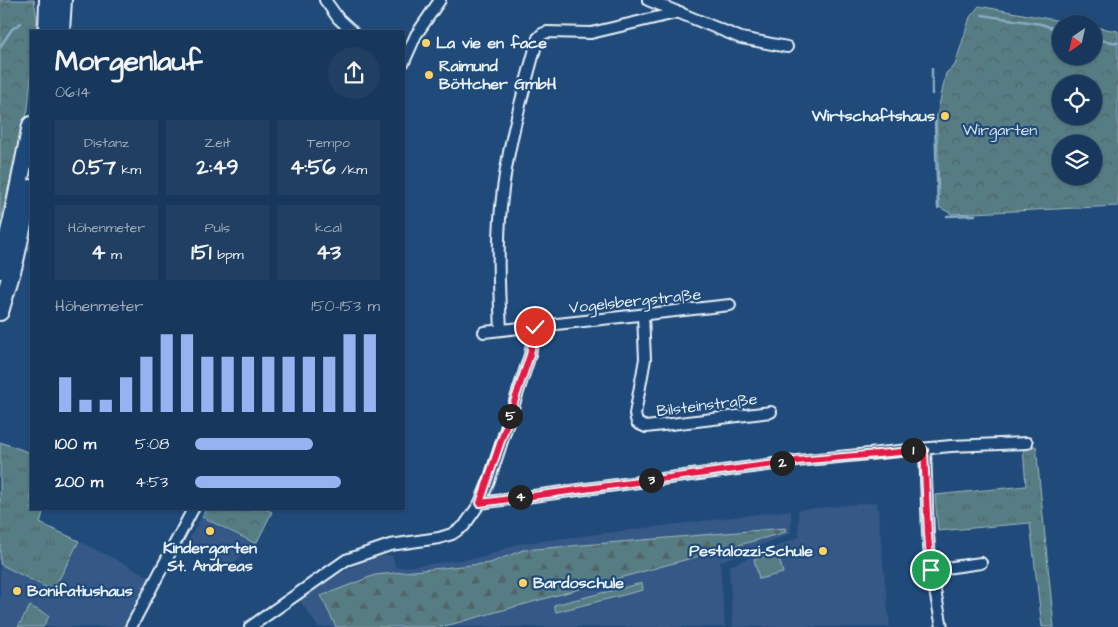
<!DOCTYPE html>
<html lang="de">
<meta charset="utf-8">
<style>
:root{--surface:#17385c;--page:#203f62;--text:#f1f3f6;--muted:#9eacbb;--line:#365272;--accent:#95b2f1}
body{margin:0;font-family:"Architects Daughter",sans-serif;background:var(--page);color:var(--text);height:100vh;display:flex;flex-direction:column;font-size:19px;white-space:nowrap}
*{box-sizing:border-box;margin:0}
p{font-size:16px;color:var(--muted)}
.icon{flex:none;width:28px;height:28px;fill:none;stroke:currentColor;stroke-width:2;stroke-linecap:round;stroke-linejoin:round}
.map{position:relative;flex:1;overflow:hidden}
.sheet{position:absolute;left:30px;top:30px;width:375px;height:480px;display:flex;flex-direction:column;background:var(--surface);border-radius:0px;box-shadow:0 1px 4px #0004,0 0 0 1px var(--line)}
.sheet>*{flex:none}
.needle{width:32px;rotate:214deg}
.fabs{position:absolute;left:1052px;top:15px;display:grid;gap:10px}
.fabs a{display:grid;place-items:center;width:50px;height:50px;border-radius:50%;background:var(--surface);box-shadow:0 1px 4px #0004,0 0 0 1px var(--line);font-size:25px}
.pin{position:absolute;display:grid;place-items:center;width:42px;height:42px;color:#fff;margin:-21px;border:2px solid #fff;border-radius:50%;box-shadow:0 1px 5px #0007}
.km{position:absolute;width:25px;height:25px;margin:-12px;border-radius:50%;background:#222;color:#fff;font-size:14px;line-height:25px;text-align:center}
.round{display:grid;place-items:center;flex:none;width:52px;height:52px;border-radius:26px;background:var(--page)}
.head{display:flex;align-items:center;justify-content:space-between;height:85px;padding:0 25px}
h1{font-size:28px;font-weight:700;line-height:38px}
.stats{display:grid;grid-template-columns:repeat(3,1fr);gap:8px;height:85px;padding:5px 25px}
.stats div{display:grid;align-content:center;border-radius:0px;background:var(--page);text-align:center}
.stats b{font-size:21px;font-weight:700}
.stats small{font-size:14px;font-weight:400}
.stats p{font-size:14px}
.chart{height:140px;padding:10px 25px}
.chart p{display:flex;justify-content:space-between}
.chart svg{width:100%;height:90px;margin-top:5px;stroke:var(--accent);stroke-width:6}
ul{padding:0 25px;list-style:none;font-size:16px}
li{display:grid;grid-template-columns:80px 60px 1fr;align-items:center;height:38px}
li i{height:12px;border-radius:6px;background:var(--accent)}
.map>svg:first-child{display:block}
.built{fill:#345887}
.grass{fill:url(#grass-tufts);stroke:#9fb7be}
.forest{fill:url(#forest-firs);stroke:#9fb7be}
.park{fill:url(#park-crowns);stroke:#9fb7be;fill-rule:evenodd}
.garden{fill:#567d83;stroke:#9fb7be}
.lines{fill:none;stroke-linecap:round;stroke-linejoin:round}
.stream{stroke:#87acc4;stroke-width:2.5}
.minor-casing{stroke:#e8f1f8;stroke-width:14}
.primary-casing{stroke:#e8f1f8;stroke-width:20}
.minor{stroke:#1f4a7a;stroke-width:10}
.primary{stroke:#1f4a7a;stroke-width:16}
.route-casing{stroke:#fff;stroke-width:10}
.route{stroke:#e11d48;stroke-width:6}
.poi-dot{fill:#ffd166;stroke:#1f4a7a;stroke-width:2}
.labels{text-anchor:middle;dominant-baseline:central;stroke-width:4.5;stroke-linejoin:round;paint-order:stroke}
.poi-label{font-size:16px;font-weight:bold;fill:#e8f1f8;stroke:#1f4a7a;text-anchor:start}
.park-label{font-size:16px;fill:#d2e0e6;stroke:#1f4a7a}
.street-label{font-size:16px;fill:#e8f1f8;stroke:#1f4a7a}
</style>
<div class="map">
<svg width="1118" height="627" viewBox="0 0 1118 627">
<defs>
<pattern id="grass-tufts" width="24" height="20" patternUnits="userSpaceOnUse" patternTransform="scale(1.25)"><rect width="24" height="20" fill="#567d83"/><path d="M3 7l-1-3M5 7V3M7 7l1-3M15 17l-1-3M17 17v-4M19 17l1-3" fill="none" stroke="#4f6569"/></pattern>
<pattern id="forest-firs" width="22" height="20" patternUnits="userSpaceOnUse" patternTransform="scale(1.25)"><rect width="22" height="20" fill="#567d83"/><path d="M5 1l3.5 6h-7zM16 11l3.5 6h-7z" fill="#4f6569"/></pattern>
<pattern id="park-crowns" width="20" height="18" patternUnits="userSpaceOnUse" patternTransform="scale(1.25)"><rect width="20" height="18" fill="#567d83"/><path d="M2 6a3 3 0 1 1 6 0M12 15a3 3 0 1 1 6 0" fill="none" stroke="#4f6569"/></pattern>
</defs>
<rect width="100%" height="100%" fill="#1f4a7a"/>
<filter id="ink" filterUnits="userSpaceOnUse"><feTurbulence type="fractalNoise" baseFrequency=".02" numOctaves="2"/><feDisplacementMap in="SourceGraphic" scale="10" xChannelSelector="R" yChannelSelector="G"/><feConvolveMatrix kernelMatrix="1 2 1 2 8 2 1 2 1" color-interpolation-filters="sRGB"/></filter>
<g filter="url(#ink)">
<g class="built">
<path d="M877 502 890 627H733L729 566 799 537 798 510Z"/>
<path d="M791 510V533L720 562 725 627H318L298 598 368 558 392 555 396 568 484 557 517 544Z"/>
<path d="M201 518 253 544 231 566 187 543Z"/>
<path d="M79 541 150 577 124 627H43L49 616 30 606 18 627H0V564L53 591Z"/>
</g>
<g class="grass">
<path d="M0 442 31 453V509H44L40 523 79 541 53 591 0 564Z"/>
<path d="M1036 446 1054 627H1042L1030 523 938 531 935 495 1026 486 1023 448Z"/>
<path d="M30 606 49 616 43 627H18Z"/>
</g>
<path class="forest" d="M785 528 786 532 442 627H336L321 596 375 575 490 563 523 550Z"/>
<g class="park">
<path d="M0 0H34L37 19 36 31H31V76L28 109 0 221Z"/>
<path d="M979 6 1077 24H1061V56H1094V27L1118 31V206L952 214 939 207 938 153 936 120 946 73 955 65 970 17ZM1061 84H1094V116H1061ZM1061 144H1094V176H1061Z"/>
<path d="M206 509H265L272 512 256 544 202 517Z"/>
</g>
<g class="garden">
<path d="M778 554 783 573 759 579 754 559Z"/>
<path d="M642 583 643 590 556 612 554 605Z"/>
</g>
<g class="lines">
<g class="stream">
<path d="M982 15 1041 24 1061 31"/>
<path d="M1094 39 1118 43"/>
<path d="M0 47 12 29 21 23"/>
<path d="M932 94V69"/>
<path d="M935 121 938 208"/>
<path d="M947 216 975 215"/>
</g>
<defs>
<g id="minor">
<path d="M325 0 338 18 352 31"/>
<path d="M648 0 741 38 787 47"/>
<path d="M404 62 416 35 440 0"/>
<path d="M643 315 645 359 635 414 637 423 646 427 771 412"/>
<path d="M501 330C499 289 497 248 501 207 506 150 523 93 538 38L542 34 547 32 591 33 680 12"/>
<path d="M484 332 730 305"/>
<path d="M925 449 928 534 931 570 942 627"/>
<path d="M480 503 797 461 951 446 1027 443"/>
<path d="M931 570 981 563"/>
<path d="M131 627 193 509"/>
<path d="M250 627 346 560 390 545 439 538 452 534 464 526 480 503 489 481 530 355 535 327"/>
</g>
<g id="primary">
<path d="M47 31 48 0"/>
<path d="M61 31 63 0"/>
<path d="M0 270 12 219 31 125"/>
<path d="M0 312 15 261 31 188"/>
</g>
</defs>
<use href="#minor" class="minor-casing"/>
<use href="#primary" class="primary-casing"/>
<use href="#minor" class="minor"/>
<use href="#primary" class="primary"/>
</g>
</g>
<g class="lines" filter="url(#ink)">
<defs>
<path id="route" d="M535 327 530 355 480 503 797 461 924 450 928 534 931 570"/>
</defs>
<use href="#route" class="route-casing"/>
<use href="#route" class="route"/>
</g>
<g class="poi-dot">
<circle cx="426" cy="43" r="5"/>
<circle cx="429" cy="75" r="5"/>
<circle cx="945" cy="116" r="5"/>
<circle cx="210" cy="531" r="5"/>
<circle cx="823" cy="551" r="5"/>
<circle cx="523" cy="583" r="5"/>
<circle cx="17" cy="591" r="5"/>
</g>
<g class="labels">
<g class="poi-label">
<text x="436" y="43">La vie en face</text>
<text x="439" y="66">Raimund<tspan x="439" dy="18">Böttcher GmbH</tspan></text>
<text x="935" y="116" text-anchor="end">Wirtschaftshaus</text>
<text x="210" y="548" text-anchor="middle">Kindergarten<tspan x="210" dy="18">St. Andreas</tspan></text>
<text x="813" y="551" text-anchor="end">Pestalozzi-Schule</text>
<text x="533" y="583">Bardoschule</text>
<text x="27" y="591">Bonifatiushaus</text>
</g>
<g class="park-label">
<text x="1000" y="130">Wirgarten</text>
</g>
<g class="street-label">
<text transform="translate(635 301) rotate(-6)">Vogelsbergstraße</text>
<text transform="translate(707 405) rotate(-7)">Bilsteinstraße</text>
</g>
</g>
</svg>
<div class="fabs">
<a><svg class="needle" viewBox="-14 -14 28 28"><path d="M0-13l5 13h-10z" fill="#e53935"/><path d="M0 13l5-13h-10z" fill="#9eacbb"/></svg></a>
<a><svg class="icon" aria-label="locate" viewBox="0 0 24 24"><circle cx="12" cy="12" r="6"/><path d="M12 2v4M12 18v4M2 12h4M18 12h4"/></svg></a>
<a><svg class="icon" aria-label="layers" viewBox="0 0 24 24"><path d="M12 4l9 5-9 5-9-5zM3 14l9 5 9-5"/></svg></a>
</div>
<div class="pin" style="left:931px;top:570px;background:#1e9e55"><svg class="icon" aria-label="arrive" viewBox="0 0 24 24"><path d="M6 21V4h12l-3 4 3 4H6"/></svg></div>
<div class="pin" style="left:535px;top:327px;background:#d93025"><svg class="icon" aria-label="check" viewBox="0 0 24 24"><path d="M5 12l5 5 9-10"/></svg></div>
<b class="km" style="left:913px;top:450px">1</b>
<b class="km" style="left:782px;top:463px">2</b>
<b class="km" style="left:651px;top:480px">3</b>
<b class="km" style="left:520px;top:497px">4</b>
<b class="km" style="left:510px;top:416px">5</b>
<section class="sheet">
<div class="head"><div><h1>Morgenlauf</h1><p>06:14</p></div><a class="round"><svg class="icon" aria-label="share" viewBox="0 0 24 24"><path d="M12 15V3M7 8l5-5 5 5M5 13v7h14v-7"/></svg></a></div>
<div class="stats">
<div><p>Distanz</p><b>0.57<small> km</small></b></div>
<div><p>Zeit</p><b>2:49</b></div>
<div><p>Tempo</p><b>4:56<small> /km</small></b></div>
</div>
<div class="stats">
<div><p>Höhenmeter</p><b>4<small> m</small></b></div>
<div><p>Puls</p><b>151<small> bpm</small></b></div>
<div><p>kcal</p><b>43</b></div>
</div>
<div class="chart"><p><span>Höhenmeter</span>150–153 m</p>
<svg viewBox="0 0 160 44" preserveAspectRatio="none"><path d="M5 44V27M15 44V38M25 44V38M35 44V27M45 44V17M55 44V6M65 44V6M75 44V17M85 44V17M95 44V17M105 44V17M115 44V17M125 44V17M135 44V17M145 44V6M155 44V6"/></svg>
</div>
<ul>
<li><b>100 m</b>5:08<i style="width:64%"></i></li>
<li><b>200 m</b>4:53<i style="width:79%"></i></li>
</ul>
</section>
</div>
